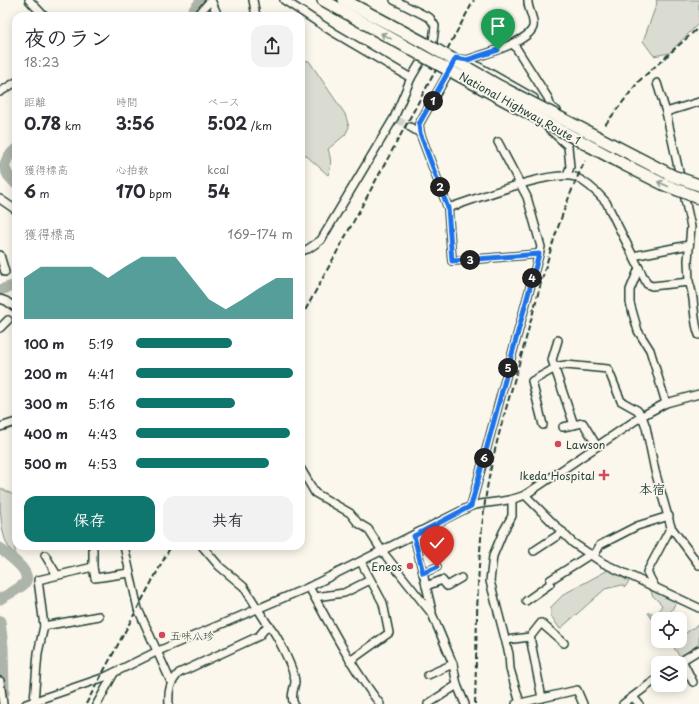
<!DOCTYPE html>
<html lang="ja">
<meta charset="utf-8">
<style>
:root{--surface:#fff;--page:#f2f2f3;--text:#2b2b33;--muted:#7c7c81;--accent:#0f766e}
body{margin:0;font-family:"Playpen Sans","Klee One",sans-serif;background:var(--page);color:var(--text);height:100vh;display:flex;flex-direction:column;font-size:15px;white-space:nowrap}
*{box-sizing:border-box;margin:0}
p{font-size:13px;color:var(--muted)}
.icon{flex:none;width:22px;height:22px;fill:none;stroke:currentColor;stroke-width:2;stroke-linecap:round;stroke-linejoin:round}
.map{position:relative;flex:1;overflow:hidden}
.side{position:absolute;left:12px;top:12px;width:293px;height:538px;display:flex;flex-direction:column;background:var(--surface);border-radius:12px;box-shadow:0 2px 10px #0003}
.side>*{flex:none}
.tools{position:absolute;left:651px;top:612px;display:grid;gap:8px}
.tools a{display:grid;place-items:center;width:36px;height:36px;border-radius:8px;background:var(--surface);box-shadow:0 2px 10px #0003;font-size:20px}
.pin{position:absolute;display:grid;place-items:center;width:34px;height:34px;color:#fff;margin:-41px -17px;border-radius:50% 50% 50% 0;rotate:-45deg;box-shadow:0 0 4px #0007}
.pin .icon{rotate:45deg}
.km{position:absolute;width:20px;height:20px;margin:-10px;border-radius:50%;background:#222;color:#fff;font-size:11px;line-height:20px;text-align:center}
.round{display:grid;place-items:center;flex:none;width:42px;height:42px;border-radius:12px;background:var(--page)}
.headline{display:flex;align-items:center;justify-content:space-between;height:68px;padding:0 12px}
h1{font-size:22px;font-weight:700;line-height:30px}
.figures{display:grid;grid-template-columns:repeat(3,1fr);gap:6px;height:68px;padding:4px 12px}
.figures div{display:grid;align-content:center}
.figures b{font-size:17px;font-weight:700}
.figures small{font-size:11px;font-weight:400}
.figures p{font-size:11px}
.chart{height:112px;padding:8px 12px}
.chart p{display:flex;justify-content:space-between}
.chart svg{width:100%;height:72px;margin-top:4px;fill:var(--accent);opacity:.7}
.primary-button{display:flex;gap:8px;margin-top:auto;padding:8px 12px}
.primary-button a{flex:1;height:46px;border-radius:12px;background:var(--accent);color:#fff;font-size:16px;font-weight:700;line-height:46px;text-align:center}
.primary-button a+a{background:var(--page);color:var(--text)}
ul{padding:0 12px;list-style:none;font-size:13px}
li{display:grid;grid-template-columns:64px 48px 1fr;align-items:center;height:30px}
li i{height:10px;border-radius:5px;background:var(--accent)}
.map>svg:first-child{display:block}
.green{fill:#dbdcd1;stroke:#7d8c82}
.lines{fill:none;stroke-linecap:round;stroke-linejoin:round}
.river{stroke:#adb4aa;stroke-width:11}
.minor-tunnel{stroke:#cfd2c7;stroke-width:7;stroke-dasharray:7 3.5;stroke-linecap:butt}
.minor-casing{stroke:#1f3d34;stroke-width:10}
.highway-casing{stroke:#1f3d34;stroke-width:14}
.minor{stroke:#fbf7ec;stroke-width:7}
.highway{stroke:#fbf7ec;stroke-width:11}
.rail{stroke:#1f3d34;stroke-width:2;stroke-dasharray:6 3;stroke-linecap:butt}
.highway-bridge-casing{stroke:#1f3d34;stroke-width:14;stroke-linecap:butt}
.highway-bridge{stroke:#fbf7ec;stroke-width:11}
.oneway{stroke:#8d9a90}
.route-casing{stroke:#fff;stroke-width:8}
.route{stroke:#1a73e8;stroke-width:5}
.poi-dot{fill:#d1495b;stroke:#fbf7ec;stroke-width:1.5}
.labels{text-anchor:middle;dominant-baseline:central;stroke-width:3.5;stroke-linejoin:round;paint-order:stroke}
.street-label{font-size:11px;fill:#1f3d34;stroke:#fbf7ec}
.poi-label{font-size:11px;fill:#1f3d34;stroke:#fbf7ec;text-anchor:start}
.quarter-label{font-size:13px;font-weight:bold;fill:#1f3d34;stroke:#fbf7ec}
</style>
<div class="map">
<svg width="699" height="704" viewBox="0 0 699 704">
<rect width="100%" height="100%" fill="#fbf7ec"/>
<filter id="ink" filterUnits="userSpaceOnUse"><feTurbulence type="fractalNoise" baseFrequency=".025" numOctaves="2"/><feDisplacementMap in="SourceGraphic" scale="8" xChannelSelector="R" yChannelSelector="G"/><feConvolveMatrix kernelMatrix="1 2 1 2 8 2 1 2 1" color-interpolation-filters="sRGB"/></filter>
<g filter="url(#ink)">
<g class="green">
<path d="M656 0H699V23L669 53 654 56 643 41 657 3Z"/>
<path d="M301 60 309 61 345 114 349 127 345 135 328 149C331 159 332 165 328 175L301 151Z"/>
<path d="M0 488 16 496 15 554C0 544 0 509 0 488Z"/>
<path d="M610 569 629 582 625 587 622 585 605 589 560 629 551 616V607L564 594Z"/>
<path d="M653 587 676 602 667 619H658V627L648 613H658L662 605 652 595 651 589Z"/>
<path d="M699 624V644L680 657 671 643 680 641V637Z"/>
</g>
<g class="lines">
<g class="river">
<path d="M189 16 202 0"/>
<path d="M16 149 8 157 4 166 8 175 16 184"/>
<path d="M0 290 16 285"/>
<path d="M0 548C6 555 35 572 24 584 18 590 8 594 0 599"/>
<path d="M0 621 3 647 4 693"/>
</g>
<path class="minor-tunnel" d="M398 120 410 127"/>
<defs>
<g id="minor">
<path d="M29 0 44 16"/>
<path d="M253 0 256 16"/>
<path d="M284 0 333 32 411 78"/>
<path d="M197 16 211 0 218 16"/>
<path d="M513 43 548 98 551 107 557 111"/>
<path d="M456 59 467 60 534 98"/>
<path d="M467 60C481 55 528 43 533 27 535 18 527 9 528 0"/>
<path d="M451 68 419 124 420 133 448 208 452 261 539 254"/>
<path d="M657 83 666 112 691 227 688 260 689 282"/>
<path d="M0 92 16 82"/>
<path d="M666 112 699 102"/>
<path d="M410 127 420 133"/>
<path d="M548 128 568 146 570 167 567 175"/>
<path d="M0 199 16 210"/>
<path d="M448 208C474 200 551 169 575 177 587 182 598 193 606 202L647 284 652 286 689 282C696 299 692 318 699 335"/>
<path d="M301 251 308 249 321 240 394 118 411 78 433 41 435 26 430 18 394 0"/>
<path d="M0 255 5 272"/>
<path d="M633 256 689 245"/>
<path d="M639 268 630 290V303L638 331 650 350 666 403"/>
<path d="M0 299 6 301 16 308"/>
<path d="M0 328 8 320"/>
<path d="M558 340 552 360 574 425"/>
<path d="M543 425 532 381 559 366 566 365 608 369 621 401 637 410 642 416 646 427 655 471 671 527 647 572 655 587"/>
<path d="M0 427 16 422"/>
<path d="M563 427 583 423 597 446"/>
<path d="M301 469 315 493 350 513 358 523 368 529 382 551 432 614 453 664 457 685 465 704"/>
<path d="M525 495 573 543 603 563 699 608"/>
<path d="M512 501V516L503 532 493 556 490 581 509 654 510 669 520 703"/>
<path d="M471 506 541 247 527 197 498 142"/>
<path d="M671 527 699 565"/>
<path d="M414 535 432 611"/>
<path d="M93 546V567"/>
<path d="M124 546 138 609 171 682"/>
<path d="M534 551 563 532"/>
<path d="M45 555 57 575"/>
<path d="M594 556 600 545 637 526 669 516"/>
<path d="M423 573 437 567"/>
<path d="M426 586 442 580 447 586 461 578"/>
<path d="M309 587C331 627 352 668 380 704"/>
<path d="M315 597 344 593 370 580"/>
<path d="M526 601 550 584V580L591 554"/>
<path d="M268 625C276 631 295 672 295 682 294 690 290 696 294 704"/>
<path d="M44 626 99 616"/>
<path d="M530 637 541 623 564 643"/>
<path d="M506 640 530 637 542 698"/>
<path d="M682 660 693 682"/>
<path d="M350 661 389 633 383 603 361 562"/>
<path d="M678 663 699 650"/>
<path d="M428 675 453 664"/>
<path d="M0 681 3 704"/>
<path d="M633 697 639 704"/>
<path d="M34 701 38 653 44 626 38 580 93 567 95 578 129 573"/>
<path d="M26 704 105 677 158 651 309 587 471 506C490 501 507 503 525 495L642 416 666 403 699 394"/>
<path d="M97 704 114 673"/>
<path d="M169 704C168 690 170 683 179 673L259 636 268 625 244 587 219 566 202 546"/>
<path d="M428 704 457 685"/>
<path d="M516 704 577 690 583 704"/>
<path d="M623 704 658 678"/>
</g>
<g id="highway">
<path d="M323 0 421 55"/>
<path d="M344 0 428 45"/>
</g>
</defs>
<use href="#minor" class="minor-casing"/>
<use href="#highway" class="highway-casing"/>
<use href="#minor" class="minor"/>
<use href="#highway" class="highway"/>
<g class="rail">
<path d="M605 125 639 81 699 27"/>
<path d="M301 318 474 0"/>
<path d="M86 704 171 546"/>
<path d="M475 704C477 637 476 569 485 502 491 454 509 400 522 353 540 288 555 222 585 161"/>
</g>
<defs>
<g id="highway-bridge">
<path d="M428 45 499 86 673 176 699 185"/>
<path d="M421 55 625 165 665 185 699 198"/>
</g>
</defs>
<use href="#highway-bridge" class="highway-bridge-casing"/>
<use href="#highway-bridge" class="highway-bridge"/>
</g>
<defs><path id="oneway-shaft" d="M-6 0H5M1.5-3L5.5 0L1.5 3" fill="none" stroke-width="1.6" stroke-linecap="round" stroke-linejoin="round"/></defs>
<g class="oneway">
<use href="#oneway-shaft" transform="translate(386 36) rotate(-151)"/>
<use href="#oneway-shaft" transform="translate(663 184) rotate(-156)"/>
</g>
</g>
<g class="lines" filter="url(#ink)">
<defs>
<path id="route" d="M437 567 423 573 414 536 471 506 539 254 452 261 448 208 420 133 419 124 456 58 467 60 498 50"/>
</defs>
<use href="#route" class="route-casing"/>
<use href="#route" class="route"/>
</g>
<g class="poi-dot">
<circle cx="558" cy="444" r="4"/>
<path d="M602 469h4v4h4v4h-4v4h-4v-4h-4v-4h4z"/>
<circle cx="410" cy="566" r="4"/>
<circle cx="162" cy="635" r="4"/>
</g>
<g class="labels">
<g class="street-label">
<text transform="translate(520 108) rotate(29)">National Highway Route 1</text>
</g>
<g class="poi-label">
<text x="566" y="444">Lawson</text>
<text x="595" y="475" text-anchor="end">Ikeda Hospital</text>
<text x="402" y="566" text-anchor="end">Eneos</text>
<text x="170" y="635">五味八珍</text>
</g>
<g class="quarter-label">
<text x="652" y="488">本宿</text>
</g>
</g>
</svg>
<div class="tools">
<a><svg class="icon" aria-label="locate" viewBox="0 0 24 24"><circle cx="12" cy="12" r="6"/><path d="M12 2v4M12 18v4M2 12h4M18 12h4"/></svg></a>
<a><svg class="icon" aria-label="layers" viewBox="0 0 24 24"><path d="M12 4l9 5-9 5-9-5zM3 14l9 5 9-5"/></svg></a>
</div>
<div class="pin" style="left:498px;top:50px;background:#1e9e55"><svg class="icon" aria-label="arrive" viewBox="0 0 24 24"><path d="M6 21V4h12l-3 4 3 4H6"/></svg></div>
<div class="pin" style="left:437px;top:567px;background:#d93025"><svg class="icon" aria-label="check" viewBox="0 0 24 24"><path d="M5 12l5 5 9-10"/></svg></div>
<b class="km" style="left:433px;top:101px">1</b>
<b class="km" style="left:440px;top:187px">2</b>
<b class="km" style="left:470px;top:260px">3</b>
<b class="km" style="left:532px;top:278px">4</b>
<b class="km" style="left:508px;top:368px">5</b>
<b class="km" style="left:484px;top:458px">6</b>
<section class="side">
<div class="headline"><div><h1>夜のラン</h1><p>18:23</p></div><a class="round"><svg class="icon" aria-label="share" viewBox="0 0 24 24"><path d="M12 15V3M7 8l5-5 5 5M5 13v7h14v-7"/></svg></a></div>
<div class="figures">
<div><p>距離</p><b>0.78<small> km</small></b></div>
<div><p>時間</p><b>3:56</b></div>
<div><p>ペース</p><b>5:02<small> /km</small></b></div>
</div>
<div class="figures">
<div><p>獲得標高</p><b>6<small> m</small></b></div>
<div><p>心拍数</p><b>170<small> bpm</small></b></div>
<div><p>kcal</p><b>54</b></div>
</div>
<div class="chart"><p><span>獲得標高</span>169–174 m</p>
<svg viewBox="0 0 160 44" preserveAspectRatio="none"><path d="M0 44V19L10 12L20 12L30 12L40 12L50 19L60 12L70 6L80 6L90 6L100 19L110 32L120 38L130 32L140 25L150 19L160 19V44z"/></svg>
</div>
<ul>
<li><b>100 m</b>5:19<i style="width:61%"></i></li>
<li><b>200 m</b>4:41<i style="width:100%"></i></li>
<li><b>300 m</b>5:16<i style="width:63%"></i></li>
<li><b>400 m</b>4:43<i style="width:98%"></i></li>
<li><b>500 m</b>4:53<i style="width:85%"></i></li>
</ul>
<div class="primary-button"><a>保存</a><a>共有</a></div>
</section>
</div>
